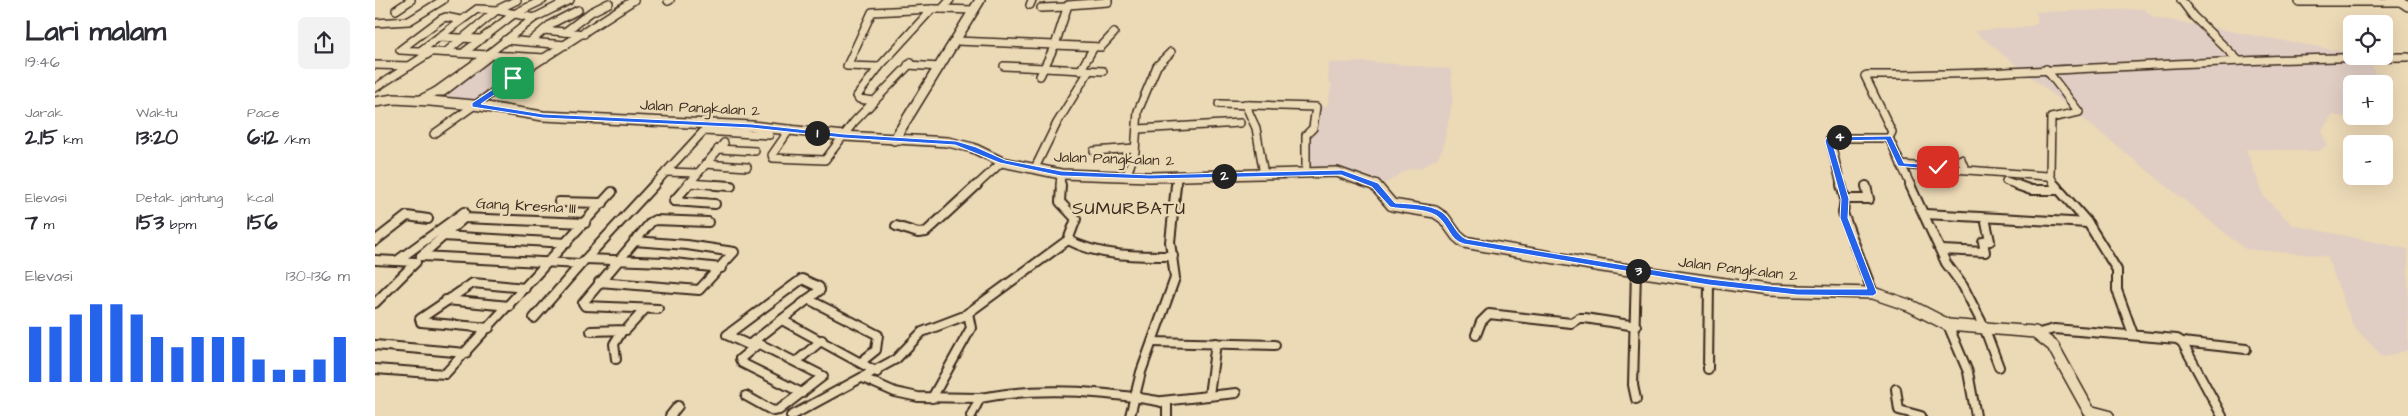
<!DOCTYPE html>
<html lang="id">
<meta charset="utf-8">
<style>
:root{--surface:#fff;--page:#f2f2f3;--text:#2b2b33;--muted:#7c7c81;--accent:#2563eb}
body{margin:0;font-family:"Architects Daughter",sans-serif;background:var(--page);color:var(--text);height:100vh;display:flex;flex-direction:column;font-size:19px;white-space:nowrap}
*{box-sizing:border-box;margin:0}
p{font-size:16px;color:var(--muted)}
.icon{flex:none;width:28px;height:28px;fill:none;stroke:currentColor;stroke-width:2;stroke-linecap:round;stroke-linejoin:round}
.map{position:relative;flex:1;overflow:hidden}
.sheet{display:flex;flex-direction:column;background:var(--surface);width:375px}
.sheet>*{flex:none}
.tools{position:absolute;left:1968px;top:15px;display:grid;gap:10px}
.tools a{display:grid;place-items:center;width:50px;height:50px;border-radius:8px;background:var(--surface);box-shadow:0 5px 20px #0002;font-size:25px}
.pin{position:absolute;display:grid;place-items:center;width:42px;height:42px;color:#fff;margin:-21px;border-radius:10px;box-shadow:0 2px 8px #0006}
.km{position:absolute;width:25px;height:25px;margin:-12px;border-radius:50%;background:#222;color:#fff;font-size:14px;line-height:25px;text-align:center}
.round{display:grid;place-items:center;flex:none;width:52px;height:52px;border-radius:8px;background:var(--page)}
.summary{display:flex;align-items:center;justify-content:space-between;height:85px;padding:0 25px}
h1{font-size:28px;font-weight:700;line-height:38px}
.figures{display:grid;grid-template-columns:repeat(3,1fr);gap:8px;height:85px;padding:5px 25px}
.figures div{display:grid;align-content:center}
.figures b{font-size:21px;font-weight:700}
.figures small{font-size:14px;font-weight:400}
.figures p{font-size:14px}
.chart{height:140px;padding:10px 25px}
.chart p{display:flex;justify-content:space-between}
.chart svg{width:100%;height:90px;margin-top:5px;stroke:var(--accent);stroke-width:6}
main{display:flex;flex:1;min-height:0}
.map>svg:first-child{display:block}
.built{fill:#e0cec4}
.lines{fill:none;stroke-linecap:round;stroke-linejoin:round}
.street-far1-casing{stroke:#3b2a1e;stroke-width:10}
.street-casing{stroke:#3b2a1e;stroke-width:12}
.secondary-far1-casing{stroke:#3b2a1e;stroke-width:12}
.secondary-casing{stroke:#3b2a1e;stroke-width:14}
.street-far1{stroke:#ecd9b6;stroke-width:7}
.street{stroke:#ecd9b6;stroke-width:8}
.secondary-far1{stroke:#ecd9b6;stroke-width:9}
.secondary{stroke:#ecd9b6;stroke-width:11}
.route{fill:#2563eb;stroke:#fff}
.labels{text-anchor:middle;dominant-baseline:central;stroke-width:5;stroke-linejoin:round;paint-order:stroke}
.street-label{font-size:15px;fill:#3b2a1e;stroke:#ecd9b6}
.quarter-label{font-size:18px;letter-spacing:1px;fill:#3b2a1e;stroke:#ecd9b6}
</style>
<main>
<section class="sheet">
<div class="summary"><div><h1>Lari malam</h1><p>19:46</p></div><a class="round"><svg class="icon" aria-label="share" viewBox="0 0 24 24"><path d="M12 15V3M7 8l5-5 5 5M5 13v7h14v-7"/></svg></a></div>
<div class="figures">
<div><p>Jarak</p><b>2.15<small> km</small></b></div>
<div><p>Waktu</p><b>13:20</b></div>
<div><p>Pace</p><b>6:12<small> /km</small></b></div>
</div>
<div class="figures">
<div><p>Elevasi</p><b>7<small> m</small></b></div>
<div><p>Detak jantung</p><b>153<small> bpm</small></b></div>
<div><p>kcal</p><b>156</b></div>
</div>
<div class="chart"><p><span>Elevasi</span>130–136 m</p>
<svg viewBox="0 0 160 44" preserveAspectRatio="none"><path d="M5 44V17M15 44V17M25 44V11M35 44V6M45 44V6M55 44V11M65 44V22M75 44V27M85 44V22M95 44V22M105 44V22M115 44V33M125 44V38M135 44V38M145 44V33M155 44V22"/></svg>
</div>
</section>
<div class="map">
<svg width="2033" height="416" viewBox="0 0 2033 416">
<rect width="100%" height="100%" fill="#ecd9b6"/>
<filter id="ink" filterUnits="userSpaceOnUse"><feTurbulence type="fractalNoise" baseFrequency=".02" numOctaves="2"/><feDisplacementMap in="SourceGraphic" scale="10" xChannelSelector="R" yChannelSelector="G"/><feConvolveMatrix kernelMatrix="1 2 1 2 8 2 1 2 1" color-interpolation-filters="sRGB"/></filter>
<g filter="url(#ink)">
<g class="built">
<path d="M1769 9 1778 17 1976 53V56L1996 57 2002 84H1976V116H2002L2006 123 1957 115 1947 131 1952 145 1944 151 1871 149 1889 197 1918 225 2033 249V350L2008 357 1978 326 1952 256 1870 249 1599 31 1657 26 1663 23 1661 12Z"/>
<path d="M117 56 164 60 95 103 78 102 70 91Z"/>
<path d="M998 62 1076 69 1078 99 1068 148 1062 158 1045 168 1033 169 1010 184 984 173 932 169 935 147 933 135 941 113 946 107 952 106 957 84 953 81 954 63Z"/>
</g>
<g class="lines">
<defs>
<g id="street-far1">
<path d="M733 0V2L693 5 680 45 726 47 739 33"/>
<path d="M1806 0 1818 16 1864 61"/>
<path d="M293 1 295 0"/>
<path d="M1924 2H2027"/>
<path d="M655 5 657 0"/>
<path d="M666 8 692 7"/>
<path d="M567 9 599 10"/>
<path d="M21 10 36 0"/>
<path d="M86 20 71 17 66 19 25 50 170 58"/>
<path d="M0 23 34 21 68 0"/>
<path d="M169 30 209 34"/>
<path d="M190 32 216 12 234 3"/>
<path d="M64 37 105 39"/>
<path d="M130 40 191 45"/>
<path d="M581 41 680 45 665 76"/>
<path d="M155 42 176 24 203 10"/>
<path d="M45 51 102 9 122 10 159 18"/>
<path d="M71 52 122 10 142 0"/>
<path d="M116 52 159 18 195 0"/>
<path d="M116 52V55L68 92H60Z"/>
<path d="M88 53 139 14 168 0"/>
<path d="M0 65 35 66"/>
<path d="M533 65 565 67"/>
<path d="M629 66 728 71"/>
<path d="M504 67 472 66 497 12 557 9"/>
<path d="M1671 69 1704 112 1676 118 1675 175 1680 186"/>
<path d="M705 71 719 47"/>
<path d="M0 88 56 52"/>
<path d="M44 100 60 92"/>
<path d="M499 101 484 99 482 96 504 67 557 9H567L575 0"/>
<path d="M844 104 941 107 938 128 931 135V172"/>
<path d="M870 104 881 128 889 175"/>
<path d="M415 129 397 155 398 158 450 160 479 122 536 63"/>
<path d="M763 129 865 123"/>
<path d="M329 131 394 135"/>
<path d="M59 134 138 78 259 0"/>
<path d="M1514 138 1536 186"/>
<path d="M343 149 380 151"/>
<path d="M719 151 760 148"/>
<path d="M1586 159 1590 169"/>
<path d="M330 164 372 167"/>
<path d="M1526 165 1672 176"/>
<path d="M660 168 682 123 714 71"/>
<path d="M291 172 322 173"/>
<path d="M751 177 760 152 763 111 782 66 796 52"/>
<path d="M1631 181 1645 186"/>
<path d="M313 183 356 186"/>
<path d="M278 186 336 123"/>
<path d="M312 186 349 143"/>
<path d="M601 186 627 162"/>
<path d="M685 186 686 174"/>
<path d="M801 186 802 177"/>
<path d="M1466 186 1455 138H1514L1517 132 1490 76 1492 75C1672 75 1852 57 2033 57"/>
</g>
<g id="street">
<path d="M313 185 299 201 340 204"/>
<path d="M340 185 356 186"/>
<path d="M1466 185 1470 199"/>
<path d="M1535 185 1571 263 1588 286 1609 327 1624 367"/>
<path d="M1642 185 1656 190H1682"/>
<path d="M1680 185 1713 223 1742 270V290L1758 334"/>
<path d="M1491 186 1494 199H1470L1468 213 1498 293"/>
<path d="M184 202 228 203"/>
<path d="M1550 214 1713 223"/>
<path d="M521 226 543 233 551 232 602 185"/>
<path d="M67 236 192 243"/>
<path d="M693 240C725 257 763 256 798 256"/>
<path d="M0 241 32 216 53 219"/>
<path d="M1567 250 1610 252 1608 242 1615 241 1610 218"/>
<path d="M46 256 206 264 279 185"/>
<path d="M46 256 89 218 210 223"/>
<path d="M211 259 289 262 346 268"/>
<path d="M0 260 41 262 0 303"/>
<path d="M23 260 89 212"/>
<path d="M1261 271 1258 385 1261 399"/>
<path d="M427 279 444 287 445 290 374 345 352 335Z"/>
<path d="M224 282 324 290 359 252 312 245 259 241"/>
<path d="M433 299 503 335 501 350 486 362"/>
<path d="M71 300 134 306"/>
<path d="M283 309 210 306 208 303 276 222 280 220 333 222"/>
<path d="M159 318 206 264"/>
<path d="M407 320 502 372"/>
<path d="M1573 325 1593 372 1601 416"/>
<path d="M114 328 46 322 45 319 98 283 150 288"/>
<path d="M216 331 251 330 270 309"/>
<path d="M1664 333 1679 329 1802 339 1807 342 1847 416"/>
<path d="M1101 335 1106 322 1114 314 1196 323 1204 318H1210L1261 326"/>
<path d="M777 342 900 345"/>
<path d="M1807 342 1871 349"/>
<path d="M383 344 365 359 367 363 427 393"/>
<path d="M0 345 91 353"/>
<path d="M241 359 239 344 247 331"/>
<path d="M422 361 447 340"/>
<path d="M0 369 70 374 237 192"/>
<path d="M1333 369 1334 282"/>
<path d="M488 378 520 392 543 397 605 398"/>
<path d="M1521 389 1524 410 1546 416"/>
<path d="M834 395 841 343"/>
<path d="M371 396 398 411 404 410 448 376 379 341"/>
<path d="M557 398 596 328 593 313"/>
<path d="M787 401 861 393"/>
<path d="M295 416 303 406"/>
<path d="M416 416 521 359 547 332 589 316 693 240 701 219 685 202 686 185"/>
<path d="M596 416 605 398C662 387 725 391 783 401L792 404V416"/>
<path d="M755 416 766 372 800 278 795 242 801 185"/>
</g>
<g id="secondary-far1">
<path d="M2024 0 2033 6"/>
<path d="M0 102 19 99 55 101 99 105 168 116 377 126 469 136 573 142 598 148 627 162 686 174 775 177 962 172 1001 186"/>
<path d="M519 140 605 0"/>
</g>
<path id="secondary" d="M1000 185 1017 205 1060 212 1069 218 1082 236 1089 242 1227 266 1392 290 1498 293 1536 306 1573 325 1660 332 1678 346 1714 411 1733 416"/>
</defs>
<use href="#street-far1" class="street-far1-casing"/>
<use href="#street" class="street-casing"/>
<use href="#secondary-far1" class="secondary-far1-casing"/>
<use href="#secondary" class="secondary-casing"/>
<use href="#street-far1" class="street-far1"/>
<use href="#street" class="street"/>
<use href="#secondary-far1" class="secondary-far1"/>
<use href="#secondary" class="secondary"/>
</g>
</g>
<path class="route" d="M138 76 141 77V80L106 104 168 114 377 124 469 134 581 141 601 147 630 160 686 171 775 175 967 170 1003 183 1020 203C1034 204 1055 204 1067 212 1077 219 1080 234 1091 239L1334 279 1422 289H1492L1465 218 1466 199 1450 141 1452 137 1516 136 1529 163 1563 165 1567 167 1563 170 1523 166 1511 140 1457 141 1474 199 1473 218 1502 293 1498 296 1422 295 1334 285 1089 244C1074 240 1074 225 1062 216 1050 208 1029 210 1015 207L997 187 966 175 775 179 686 176 625 163 580 145 469 138 377 128 168 118 97 107V103Z"/>
<g class="labels">
<g class="street-label">
<text transform="translate(325 108) rotate(3)">Jalan Pangkalan 2</text>
<text transform="translate(739 159) rotate(2)">Jalan Pangkalan 2</text>
<text transform="translate(151 206) rotate(3)">Gang Kresna III</text>
<text transform="translate(1363 269) rotate(7)">Jalan Pangkalan 2</text>
</g>
<g class="quarter-label">
<text x="754" y="208">SUMURBATU</text>
</g>
</g>
</svg>
<div class="tools">
<a><svg class="icon" aria-label="locate" viewBox="0 0 24 24"><circle cx="12" cy="12" r="6"/><path d="M12 2v4M12 18v4M2 12h4M18 12h4"/></svg></a>
<a>+</a>
<a>−</a>
</div>
<div class="pin" style="left:138px;top:78px;background:#1e9e55"><svg class="icon" aria-label="arrive" viewBox="0 0 24 24"><path d="M6 21V4h12l-3 4 3 4H6"/></svg></div>
<div class="pin" style="left:1563px;top:167px;background:#d93025"><svg class="icon" aria-label="check" viewBox="0 0 24 24"><path d="M5 12l5 5 9-10"/></svg></div>
<b class="km" style="left:442px;top:133px">1</b>
<b class="km" style="left:849px;top:176px">2</b>
<b class="km" style="left:1263px;top:271px">3</b>
<b class="km" style="left:1464px;top:137px">4</b>
</div>
</main>
